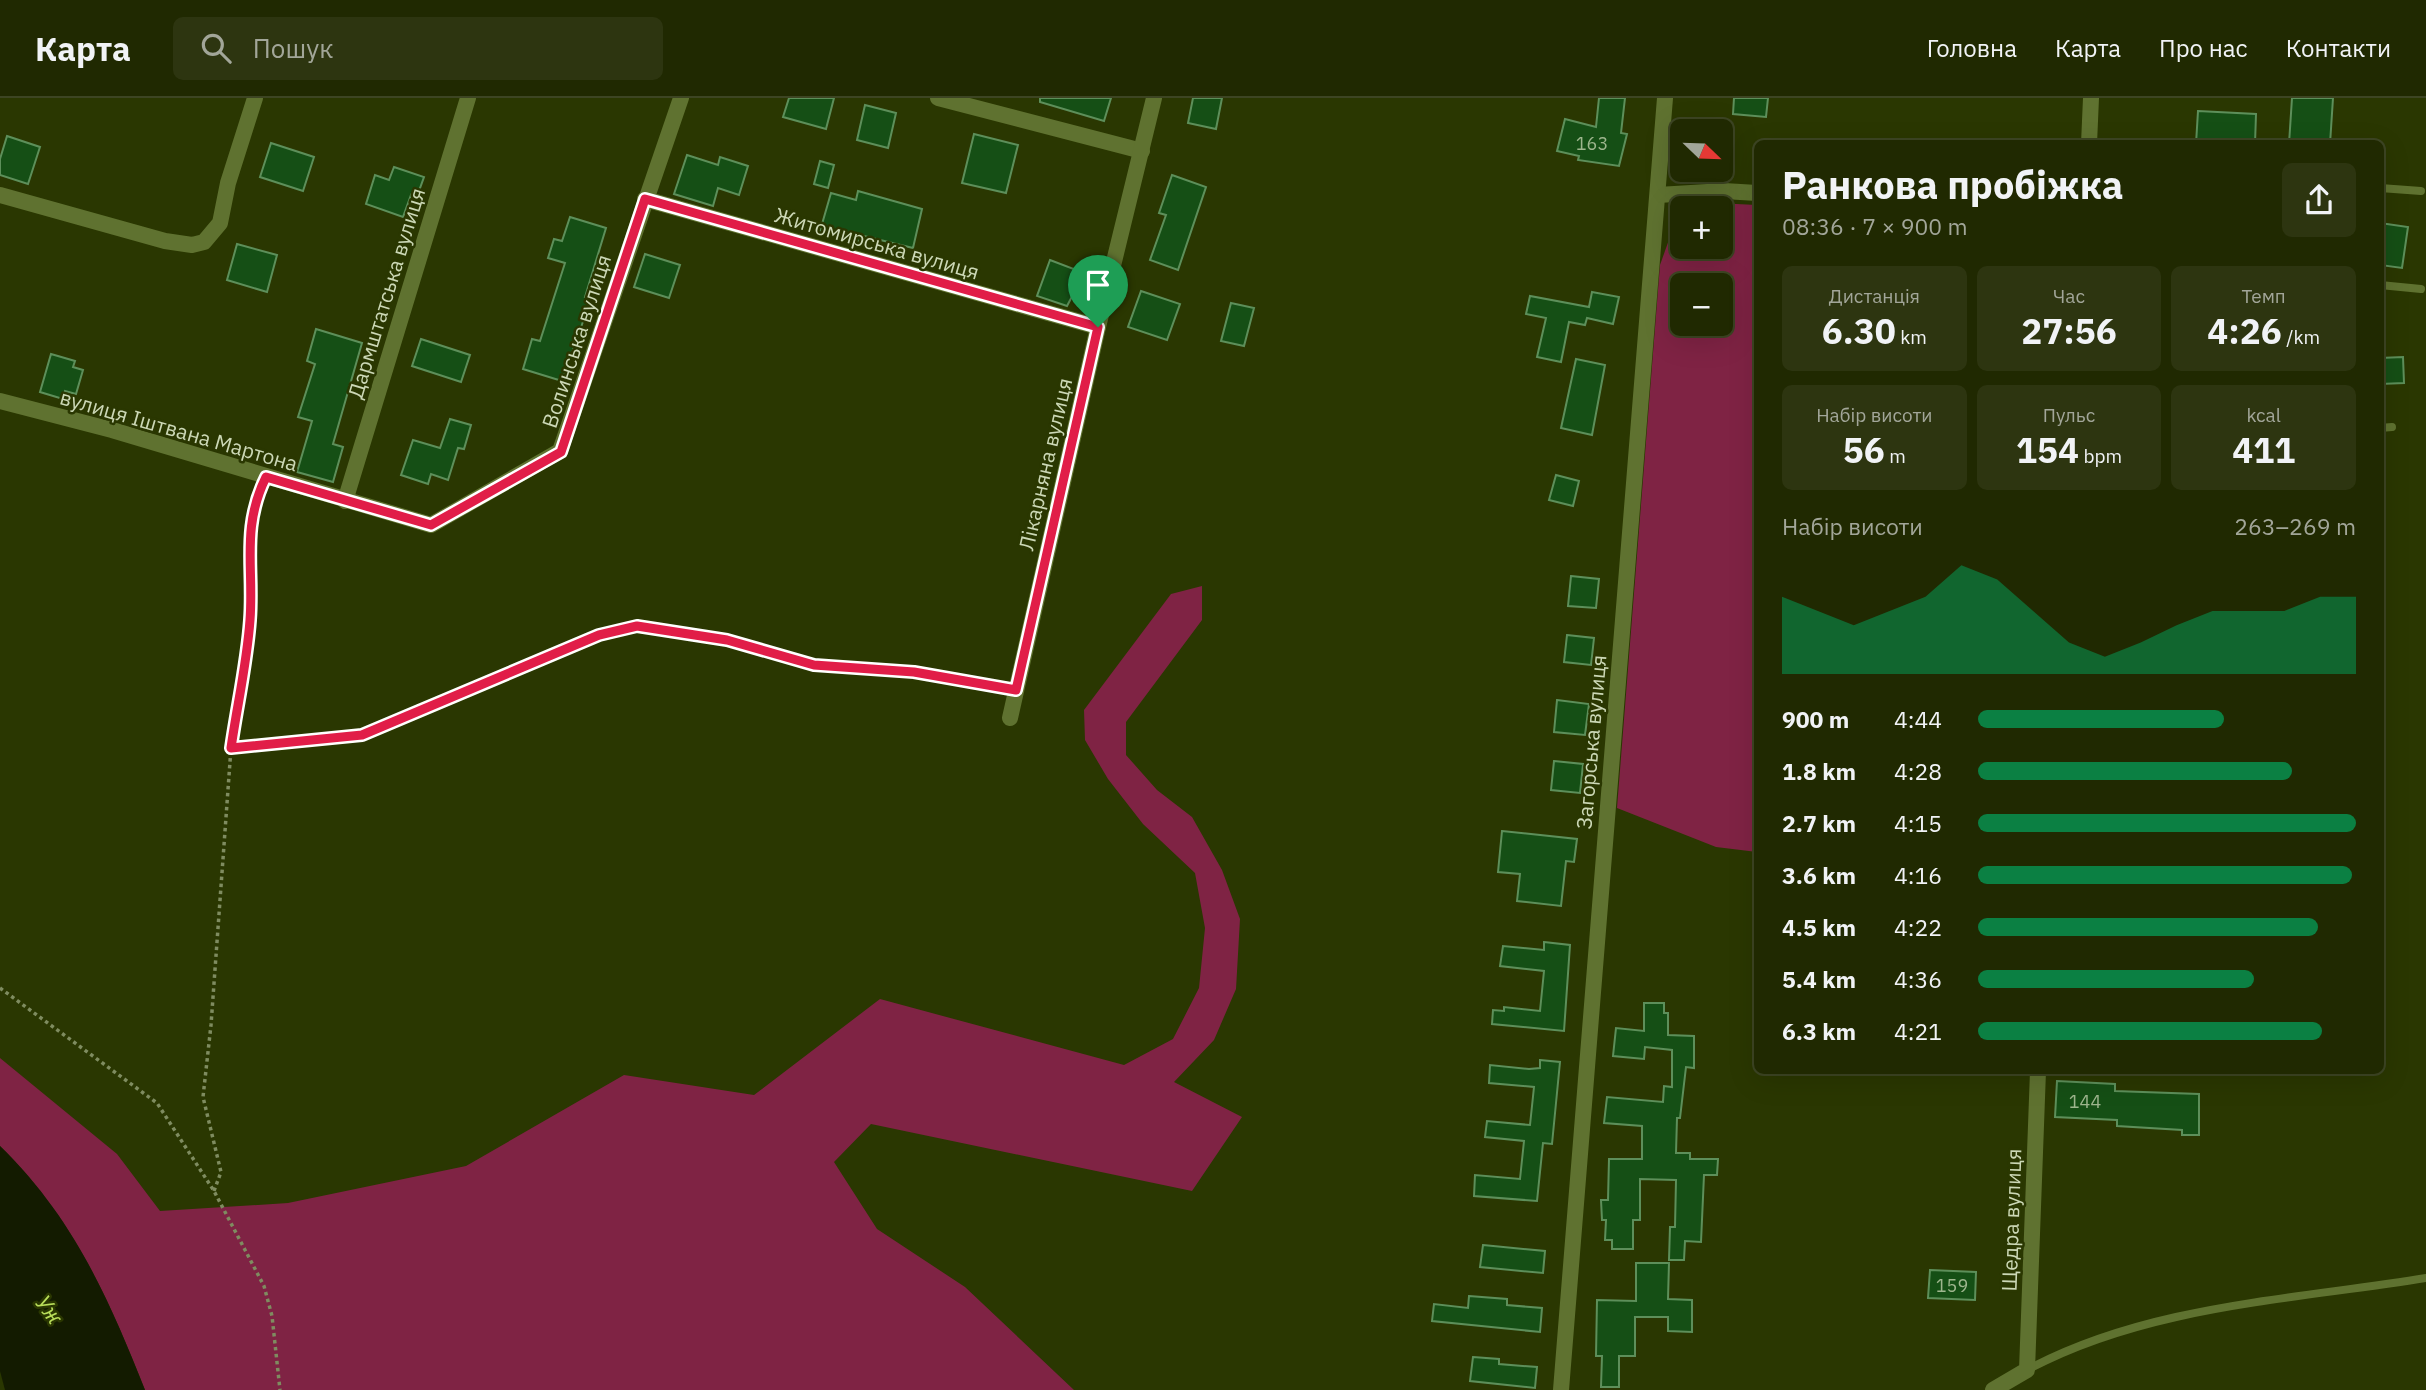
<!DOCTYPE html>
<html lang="uk">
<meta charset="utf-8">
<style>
:root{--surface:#202901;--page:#2d3510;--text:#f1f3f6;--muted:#a2a699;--line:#3d4523;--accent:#0b8043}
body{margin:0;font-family:"IBM Plex Sans",sans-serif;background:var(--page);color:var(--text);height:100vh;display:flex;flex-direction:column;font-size:26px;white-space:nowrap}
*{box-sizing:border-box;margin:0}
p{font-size:23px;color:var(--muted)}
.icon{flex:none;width:38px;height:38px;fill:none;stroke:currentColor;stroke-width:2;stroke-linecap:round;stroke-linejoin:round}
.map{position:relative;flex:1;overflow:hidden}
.sheet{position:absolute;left:1754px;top:42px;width:630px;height:934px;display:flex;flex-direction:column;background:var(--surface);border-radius:10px;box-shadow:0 7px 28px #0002,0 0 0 2px var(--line)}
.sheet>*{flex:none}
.needle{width:46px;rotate:113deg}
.fabs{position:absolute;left:1670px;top:21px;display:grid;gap:14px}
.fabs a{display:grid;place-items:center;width:63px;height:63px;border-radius:10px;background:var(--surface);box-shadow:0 7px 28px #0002,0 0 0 2px var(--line);font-size:35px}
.pin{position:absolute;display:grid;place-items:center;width:60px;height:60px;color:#fff;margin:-72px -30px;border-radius:50% 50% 50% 0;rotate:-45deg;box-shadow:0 0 7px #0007}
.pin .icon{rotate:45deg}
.round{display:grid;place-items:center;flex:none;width:74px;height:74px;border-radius:10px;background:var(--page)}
.summary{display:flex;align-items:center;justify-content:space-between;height:119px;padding:0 28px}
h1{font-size:38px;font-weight:700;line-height:52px}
.metrics{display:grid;grid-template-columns:repeat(3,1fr);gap:10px;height:119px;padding:7px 28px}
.metrics div{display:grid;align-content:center;border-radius:10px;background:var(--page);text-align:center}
.metrics b{font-size:35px;font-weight:700}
.metrics small{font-size:19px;font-weight:400}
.metrics p{font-size:19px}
.chart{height:196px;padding:14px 28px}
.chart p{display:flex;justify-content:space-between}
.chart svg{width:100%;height:126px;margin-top:7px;fill:var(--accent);opacity:.7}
ul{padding:0 28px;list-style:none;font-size:23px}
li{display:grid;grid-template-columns:112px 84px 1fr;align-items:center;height:52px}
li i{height:18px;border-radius:9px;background:var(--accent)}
header{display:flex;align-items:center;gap:42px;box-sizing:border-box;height:98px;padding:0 35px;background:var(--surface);border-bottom:2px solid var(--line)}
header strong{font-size:33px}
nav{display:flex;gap:38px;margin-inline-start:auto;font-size:24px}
.search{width:490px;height:63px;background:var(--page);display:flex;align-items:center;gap:18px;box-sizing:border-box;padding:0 24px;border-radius:10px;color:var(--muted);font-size:26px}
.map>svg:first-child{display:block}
.green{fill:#7f2344;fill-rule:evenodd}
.water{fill:#131b00}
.building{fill:#154f15;stroke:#5d8f5a;stroke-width:2}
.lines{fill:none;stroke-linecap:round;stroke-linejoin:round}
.path{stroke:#7f8c60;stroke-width:3.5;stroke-dasharray:3.5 3.5;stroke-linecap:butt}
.lane{stroke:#5f7230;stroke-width:8}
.street{stroke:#5f7230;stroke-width:16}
.route-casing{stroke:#fff;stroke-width:14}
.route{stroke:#e11d48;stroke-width:9}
.labels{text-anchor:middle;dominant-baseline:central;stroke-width:5;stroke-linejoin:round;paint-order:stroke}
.number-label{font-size:18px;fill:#9eb68e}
.street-label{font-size:21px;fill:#ccd8b6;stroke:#2a3701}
.water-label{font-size:23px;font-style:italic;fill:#b9de5a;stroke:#2a3701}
</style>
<header>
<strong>Карта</strong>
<div class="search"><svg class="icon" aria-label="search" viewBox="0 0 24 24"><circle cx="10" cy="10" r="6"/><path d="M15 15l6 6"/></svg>Пошук</div>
<nav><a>Головна</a><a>Карта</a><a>Про нас</a><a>Контакти</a></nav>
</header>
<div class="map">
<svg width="2426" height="1292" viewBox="0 0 2426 1292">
<rect width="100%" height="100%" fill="#2a3701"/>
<g class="green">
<path d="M1716 105 1757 107V754L1716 749 1617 710 1660 167 1671 136 1682 123V149H1720V110H1704ZM1682 187H1720V226H1682Z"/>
<path d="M1202 488V522L1126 624V657L1157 692 1192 719 1222 772 1240 821 1236 891 1214 942 1174 984 1242 1019 1192 1093 871 1026 834 1064 877 1131 965 1189 1074 1292H145C108 1199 73 1120 0 1048V960L117 1056 160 1113 288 1105 466 1068 624 977 754 997 880 901 1124 967 1173 941 1199 890 1205 830 1195 775 1143 726 1108 681 1085 642 1084 612 1171 496Z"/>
</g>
<path class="water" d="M0 1048C73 1119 108 1199 145 1292H5L0 1273Z"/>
<g class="building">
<path d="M789 0H834L826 31 783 19Z"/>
<path d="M1040 0H1111L1104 23 1040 4Z"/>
<path d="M1193 0H1222L1216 31 1188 25Z"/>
<path d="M1599 0H1625L1621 35 1627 36 1619 68 1578 62 1579 58 1557 53 1565 21 1596 29Z"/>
<path d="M1734 0H1768L1766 19 1733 16Z"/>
<path d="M2292 0H2333L2330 46H2289Z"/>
<path d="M865 7 896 15 888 50 857 42Z"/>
<path d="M2198 13 2256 16 2255 46H2196Z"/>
<path d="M974 36 1018 47 1006 95 962 85Z"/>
<path d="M7 38 40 49 28 86 0 77V61Z"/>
<path d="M271 45 314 59 303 93 260 79Z"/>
<path d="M687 57 718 67 720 59 748 68 739 97 718 90 713 108 674 96Z"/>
<path d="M820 63 834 67 828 90 814 86Z"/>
<path d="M394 69 424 79 416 101 411 97 403 119 366 106 375 77 389 82Z"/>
<path d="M1172 77 1206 89 1178 172 1150 162 1166 117 1159 115Z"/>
<path d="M858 93 922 111 913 150 864 138 863 144 820 133 831 95 856 102Z"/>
<path d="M570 119 606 130 585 199 591 201 562 283 523 271 532 241 540 243 565 165 548 160 554 141 562 143Z"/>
<path d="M2380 125 2408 129 2402 170 2380 167Z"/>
<path d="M237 146 277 157 267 194 227 182Z"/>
<path d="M645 156 680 167 669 200 634 189Z"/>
<path d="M1050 162 1079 173 1075 185 1078 187 1067 208 1037 198Z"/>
<path d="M1141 193 1180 206 1167 242 1128 229Z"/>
<path d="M1592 194 1619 199 1613 226 1587 220 1585 227 1569 224 1561 264 1537 259 1546 220 1526 216 1530 198 1589 209Z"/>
<path d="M1231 205 1254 210 1244 248 1221 243Z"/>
<path d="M316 231 362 245 333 346 343 349 333 384 297 374 312 323 298 319 315 266 307 263Z"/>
<path d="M421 241 470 257 461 284 412 268Z"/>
<path d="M51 256 75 263 73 269 83 272 76 296 65 293 63 301 40 294Z"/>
<path d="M2403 259 2404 285 2380 286V260Z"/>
<path d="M1576 261 1605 267 1592 337 1561 330Z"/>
<path d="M450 321 471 327 464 351 458 350 448 382 431 376 428 386 401 377 413 342 440 350Z"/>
<path d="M1556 377 1579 383 1573 408 1549 402Z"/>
<path d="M1571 478 1599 481 1596 510 1568 508Z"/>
<path d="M1567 537 1594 540 1591 567 1564 564Z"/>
<path d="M1557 602 1589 606 1585 637 1554 634Z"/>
<path d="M1554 663 1583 666 1580 695 1551 692Z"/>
<path d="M1502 733 1577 741 1574 764 1566 763 1561 808 1517 803 1520 776 1498 774Z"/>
<path d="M1544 844 1570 847 1564 933 1492 926 1493 912 1504 913V909L1540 913 1544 873 1500 868 1503 848 1544 852Z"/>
<path d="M1644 905H1664V915H1668V937L1694 938V970L1686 969 1680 1020H1677L1676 1055H1690V1061H1718L1717 1077H1704L1701 1144 1685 1143 1684 1162H1669L1670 1129H1675L1676 1082 1640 1081V1122H1633V1151H1612V1142H1605L1606 1122H1602L1601 1102H1608L1609 1061H1642V1028L1604 1025 1607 999 1663 1004 1664 988 1672 989V952L1645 949 1644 961 1613 958 1616 930 1644 933Z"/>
<path d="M1540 962 1560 964 1552 1046 1543 1045 1537 1103 1474 1098 1475 1077 1520 1081 1524 1043 1485 1039 1487 1023 1530 1027 1534 989 1489 985 1490 967 1529 971 1540 970Z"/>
<path d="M2057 983 2115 986V993L2199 996V1037H2182V1032L2117 1028V1022L2055 1019Z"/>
<path d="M1483 1147 1545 1153 1543 1175 1480 1169Z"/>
<path d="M1636 1165H1669L1668 1201 1692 1202V1234L1668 1233V1219H1635V1258H1619V1289H1601L1602 1258H1596L1597 1202 1636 1203Z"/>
<path d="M1930 1172 1976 1174 1975 1202 1928 1200Z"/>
<path d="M1469 1198 1507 1201V1207L1542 1210 1540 1234 1432 1223 1434 1206 1468 1210Z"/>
<path d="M1473 1259 1499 1261V1266L1537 1269 1535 1290 1470 1283Z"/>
</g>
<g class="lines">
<g class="path">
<path d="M231 650 362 637 599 537 637 528 727 542 814 567 914 574 1000 589"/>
<path d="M0 890 157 1005 214 1093 264 1188 272 1218 280 1292"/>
<path d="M214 1093 221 1074 203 999 211 927 231 650 250 521 249 428 259 394"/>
</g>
<g class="lane">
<path d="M2380 90 2421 93"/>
<path d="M2380 187 2421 191"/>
<path d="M2380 330 2392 329"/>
<path d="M2027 1272C2148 1207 2292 1202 2426 1180"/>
</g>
<g class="street">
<path d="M938 0 1142 53"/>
<path d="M2089 46 2091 0"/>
<path d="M0 97 165 143 192 147 204 144 220 125 228 85 255 0"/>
<path d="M1658 97 1724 93 1757 95"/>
<path d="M645 101 1098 229"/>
<path d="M0 303 112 332 431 427 560 353 681 0"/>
<path d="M345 403 468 0"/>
<path d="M1010 620 1098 229 1154 0"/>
<path d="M1561 1292 1665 0"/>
<path d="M1993 1292 2027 1272 2038 973"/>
</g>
</g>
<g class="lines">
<defs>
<path id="route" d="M645 101 1098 229 1016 592 914 574 814 567 727 542 637 528 599 537 362 637 231 650C237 608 247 565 250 522 254 469 241 430 266 379L431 427 561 354Z"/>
</defs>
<use href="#route" class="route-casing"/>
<use href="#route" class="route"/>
</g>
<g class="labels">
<g class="number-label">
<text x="1592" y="45">163</text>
<text x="2085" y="1003">144</text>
<text x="1952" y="1187">159</text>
</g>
<g class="street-label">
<text transform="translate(877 145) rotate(16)">Житомирська вулиця</text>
<text transform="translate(386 195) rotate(-73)">Дармштатська вулиця</text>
<text transform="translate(576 243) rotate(-72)">Волинська вулиця</text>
<text transform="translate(179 332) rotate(16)">вулиця Іштвана Мартона</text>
<text transform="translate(1045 366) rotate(-77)">Лікарняна вулиця</text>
<text transform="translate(1591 644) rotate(-85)">Загорська вулиця</text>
<text transform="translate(2011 1122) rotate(-88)">Щедра вулиця</text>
</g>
<g class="water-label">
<text transform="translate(50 1211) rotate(54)">Уж</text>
</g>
</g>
</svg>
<div class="fabs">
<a><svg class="needle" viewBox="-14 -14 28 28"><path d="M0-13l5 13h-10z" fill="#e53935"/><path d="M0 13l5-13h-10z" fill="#a2a699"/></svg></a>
<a>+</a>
<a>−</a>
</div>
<div class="pin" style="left:1098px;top:229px;background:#1e9e55"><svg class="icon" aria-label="arrive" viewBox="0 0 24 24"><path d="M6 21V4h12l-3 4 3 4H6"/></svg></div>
<section class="sheet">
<div class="summary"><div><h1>Ранкова пробіжка</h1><p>08:36 · 7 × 900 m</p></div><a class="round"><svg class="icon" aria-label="share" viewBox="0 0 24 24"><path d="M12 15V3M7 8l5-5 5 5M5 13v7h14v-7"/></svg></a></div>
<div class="metrics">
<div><p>Дистанція</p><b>6.30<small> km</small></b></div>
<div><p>Час</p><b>27:56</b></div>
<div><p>Темп</p><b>4:26<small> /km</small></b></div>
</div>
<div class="metrics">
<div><p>Набір висоти</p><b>56<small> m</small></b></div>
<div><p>Пульс</p><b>154<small> bpm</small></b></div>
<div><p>kcal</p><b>411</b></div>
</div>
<div class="chart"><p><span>Набір висоти</span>263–269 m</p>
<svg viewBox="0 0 160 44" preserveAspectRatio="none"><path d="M0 44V17L10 22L20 27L30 22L40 17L50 6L60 11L70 22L80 33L90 38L100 33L110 27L120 22L130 22L140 22L150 17L160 17V44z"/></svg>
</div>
<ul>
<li><b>900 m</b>4:44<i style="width:65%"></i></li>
<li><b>1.8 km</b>4:28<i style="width:83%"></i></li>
<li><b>2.7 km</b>4:15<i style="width:100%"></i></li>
<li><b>3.6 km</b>4:16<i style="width:99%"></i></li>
<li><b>4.5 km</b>4:22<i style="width:90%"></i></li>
<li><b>5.4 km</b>4:36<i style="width:73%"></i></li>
<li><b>6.3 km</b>4:21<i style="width:91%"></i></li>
</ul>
</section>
</div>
